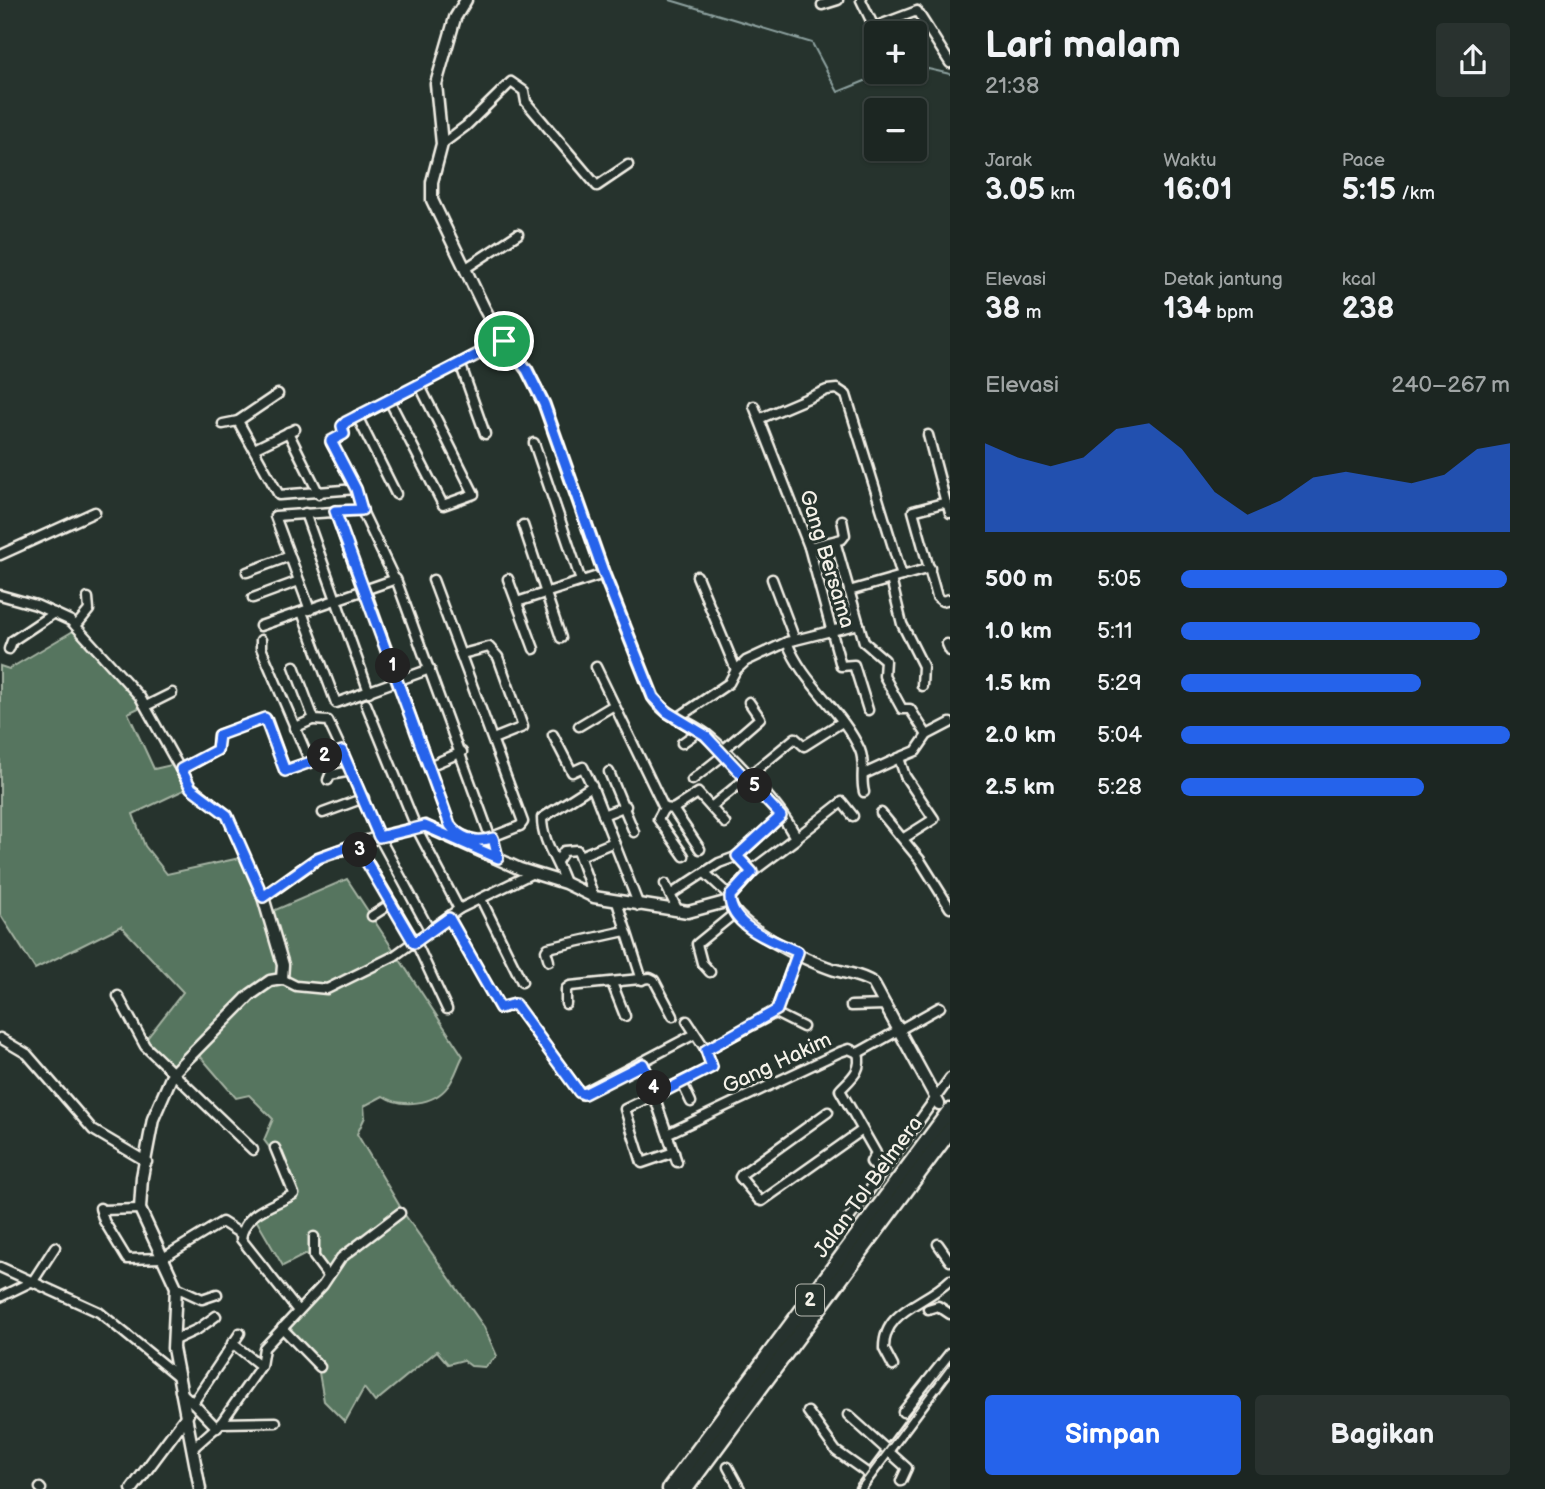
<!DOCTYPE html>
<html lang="id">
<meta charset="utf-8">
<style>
:root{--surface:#1c2622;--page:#29322f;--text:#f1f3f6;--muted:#a0a5a5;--line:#3a4340;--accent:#2563eb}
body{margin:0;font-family:"Balsamiq Sans",sans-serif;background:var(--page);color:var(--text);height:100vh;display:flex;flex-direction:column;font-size:26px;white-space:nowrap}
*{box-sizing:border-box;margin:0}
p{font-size:23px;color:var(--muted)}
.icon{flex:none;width:38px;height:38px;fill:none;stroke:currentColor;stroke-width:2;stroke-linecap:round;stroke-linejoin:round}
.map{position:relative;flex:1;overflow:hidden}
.sheet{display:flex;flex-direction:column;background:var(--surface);width:595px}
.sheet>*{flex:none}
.controls{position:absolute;left:864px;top:21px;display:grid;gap:14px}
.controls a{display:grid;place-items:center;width:63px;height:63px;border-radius:7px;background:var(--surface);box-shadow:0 2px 5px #0004,0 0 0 2px var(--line);font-size:35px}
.pin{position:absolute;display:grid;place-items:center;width:60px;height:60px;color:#fff;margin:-30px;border:4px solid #fff;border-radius:50%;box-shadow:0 2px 7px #0007}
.km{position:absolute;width:35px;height:35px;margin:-18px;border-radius:50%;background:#222;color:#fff;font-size:19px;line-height:35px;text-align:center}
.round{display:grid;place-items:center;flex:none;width:74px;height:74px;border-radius:7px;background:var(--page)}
.head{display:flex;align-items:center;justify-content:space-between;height:119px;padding:0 35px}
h1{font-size:38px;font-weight:700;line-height:52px}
.metrics{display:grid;grid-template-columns:repeat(3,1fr);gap:10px;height:119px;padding:7px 35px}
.metrics div{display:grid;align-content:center}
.metrics b{font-size:30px;font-weight:700}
.metrics small{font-size:19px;font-weight:400}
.metrics p{font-size:19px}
.chart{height:196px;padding:14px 35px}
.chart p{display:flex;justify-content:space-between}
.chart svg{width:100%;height:126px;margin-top:7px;fill:var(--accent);opacity:.7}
.action{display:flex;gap:14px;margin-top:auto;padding:14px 35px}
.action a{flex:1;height:80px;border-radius:7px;background:var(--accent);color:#fff;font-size:28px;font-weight:700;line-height:80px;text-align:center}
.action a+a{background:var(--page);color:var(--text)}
ul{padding:0 35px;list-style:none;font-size:23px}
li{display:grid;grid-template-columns:112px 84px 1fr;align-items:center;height:52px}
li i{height:18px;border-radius:9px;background:var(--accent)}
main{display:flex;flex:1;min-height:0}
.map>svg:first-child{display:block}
.green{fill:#56755e;stroke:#a5b3a3;stroke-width:2}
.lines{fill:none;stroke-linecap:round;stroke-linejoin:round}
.stream{stroke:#8da19f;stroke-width:2}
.minor-casing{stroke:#f4f1e8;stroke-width:13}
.tertiary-casing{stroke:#f4f1e8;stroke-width:15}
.motorway-casing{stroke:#f4f1e8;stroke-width:19}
.minor{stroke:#26332d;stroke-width:8}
.tertiary{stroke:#26332d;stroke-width:10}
.motorway{stroke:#26332d;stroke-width:14}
.rail{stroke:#f4f1e8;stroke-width:2}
.route-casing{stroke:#fff;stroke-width:14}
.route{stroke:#2563eb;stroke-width:9}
.labels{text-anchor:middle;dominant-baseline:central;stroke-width:6;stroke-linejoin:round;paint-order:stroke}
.shield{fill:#26332d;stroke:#b6b8b0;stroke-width:2}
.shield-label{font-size:19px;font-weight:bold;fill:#f4f1e8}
.street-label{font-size:21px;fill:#f4f1e8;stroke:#26332d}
</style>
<main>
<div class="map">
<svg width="950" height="1489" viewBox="0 0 950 1489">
<rect width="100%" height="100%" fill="#26332d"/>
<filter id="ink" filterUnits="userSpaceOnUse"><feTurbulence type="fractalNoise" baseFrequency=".0143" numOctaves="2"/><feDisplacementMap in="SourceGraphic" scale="14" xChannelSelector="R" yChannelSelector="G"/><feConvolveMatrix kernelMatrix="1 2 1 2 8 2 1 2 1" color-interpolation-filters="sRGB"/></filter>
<g filter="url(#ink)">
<path class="green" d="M75 630 143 706 128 713 154 769 171 765 188 788 133 814 145 846 167 874 240 858 264 915 347 879 463 1056C458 1065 455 1078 448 1086 434 1105 401 1108 383 1096L364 1106 365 1117 357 1134 405 1215 484 1327 497 1356 485 1367 471 1366 463 1360 448 1364 437 1351 375 1402 364 1388 345 1422 324 1401 318 1367 286 1327 326 1279 306 1254 283 1266 255 1218 299 1195 275 1146 270 1148 264 1140 273 1119 249 1095 236 1098 200 1056 178 1075 145 1041 183 992 121 926 35 969 0 914V666L9 669Z"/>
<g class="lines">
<g class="stream">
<path d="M670 0 812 43 838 92 887 72"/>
<path d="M915 66 950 74"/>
</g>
<defs>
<g id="minor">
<path d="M861 0 874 27 917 11 950 63"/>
<path d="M822 5 838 0"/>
<path d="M442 144 466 126 511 82 524 91 526 102 597 186 628 165"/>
<path d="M466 268 518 234"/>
<path d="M460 363 485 434"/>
<path d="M389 400 443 505 474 494 419 384"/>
<path d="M754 406 809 547 841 666 854 665 868 710"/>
<path d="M357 416 396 494"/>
<path d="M761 418 827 390 837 389 846 395 902 576"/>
<path d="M238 421 279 495 356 489"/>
<path d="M223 424 238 421 278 394"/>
<path d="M288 432 319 494"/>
<path d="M928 435 946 503"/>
<path d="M534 443 581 581"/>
<path d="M254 449 295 429"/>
<path d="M335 511 363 591"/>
<path d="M305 513 369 692"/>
<path d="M363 513 394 578"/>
<path d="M950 513 948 505 943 503 913 511 937 597 942 601 950 599"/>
<path d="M523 525 561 638"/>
<path d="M835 541 864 642 885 660 884 676 902 709H910L927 735"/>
<path d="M809 547 842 539 845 535 842 520"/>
<path d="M0 555 95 512"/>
<path d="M247 572 290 556"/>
<path d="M697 576 736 670"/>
<path d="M508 579 534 649"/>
<path d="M772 579 795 640"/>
<path d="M891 579 902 624 923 666 922 686"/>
<path d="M365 589 450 826 457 833 479 842 520 826 523 822 433 580"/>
<path d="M849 591 930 568"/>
<path d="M0 595 36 605 71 621 140 697 189 785 227 815 263 897"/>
<path d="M253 598 299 581"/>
<path d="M517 602 604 574"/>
<path d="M310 610 275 516 362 510 356 489 331 443 344 434 343 425 504 340"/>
<path d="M302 612 336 703 430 669"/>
<path d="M76 626 89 610 88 598"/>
<path d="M260 626 396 579 498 858"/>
<path d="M261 640V648L310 762"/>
<path d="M787 642C803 684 842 710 860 750 866 765 860 777 864 792"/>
<path d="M947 644 950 651"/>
<path d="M9 649 12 641 54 613"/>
<path d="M462 654 489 647 498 657 523 727 493 739"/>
<path d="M294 666 314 719 294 728"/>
<path d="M596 667 664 808 673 809 698 793 725 823"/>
<path d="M366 704 416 827 459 909"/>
<path d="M146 706 172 693"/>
<path d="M676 719 729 683 736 670 746 661 787 642 859 624"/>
<path d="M314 720 328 721 342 751"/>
<path d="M579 726 614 705"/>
<path d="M553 735 572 772 583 767 592 786 542 818C542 842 558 861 565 883"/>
<path d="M682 743 699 731"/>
<path d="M722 751 760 718 749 702"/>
<path d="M429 766 462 752"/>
<path d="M181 770 217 750 218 735 263 719 267 720 285 770 342 751 379 837 430 931"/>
<path d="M609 772 634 832"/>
<path d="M864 774 899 758"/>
<path d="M328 780 330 775 351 771"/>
<path d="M692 780 725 754"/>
<path d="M592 786 639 906"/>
<path d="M711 807 795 738 804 746 842 722"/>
<path d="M664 808 658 819 684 856"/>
<path d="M673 809 700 849"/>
<path d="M323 813 364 798"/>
<path d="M881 813 920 860 950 908"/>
<path d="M603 815 626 806"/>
<path d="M796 838 842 802 853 816"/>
<path d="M904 838 934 819 905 776 899 758 916 751 927 735 950 723"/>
<path d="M357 844 419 949 447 1009"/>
<path d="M580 856 614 842"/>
<path d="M738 856 752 871"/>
<path d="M558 860 564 851 577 850 594 897"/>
<path d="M705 873 730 896"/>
<path d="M665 884 678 911"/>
<path d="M670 895 719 863 738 856 781 816"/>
<path d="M481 899 522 982"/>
<path d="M617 902 642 980"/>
<path d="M372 916 392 903"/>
<path d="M449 918 500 1008 515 1005 581 1094 695 1034"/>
<path d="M549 961 546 951 548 948 625 931"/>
<path d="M710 972 702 963 697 944 735 913"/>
<path d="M282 979 296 986 327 989 394 956 459 909 531 874"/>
<path d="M612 983 625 1016"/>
<path d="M118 996 145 1046 253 1150"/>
<path d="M566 1004V989L570 986 650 978 654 980 673 1016"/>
<path d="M851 1006 886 1005"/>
<path d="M775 1013 803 1027"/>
<path d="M0 1038 27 1054 93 1130 147 1162"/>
<path d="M706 1050 775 1013 798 952"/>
<path d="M858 1053C863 1071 850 1079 840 1090L876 1153 871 1162 877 1169H884"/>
<path d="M643 1064 677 1162"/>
<path d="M682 1083 691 1102"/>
<path d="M828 1112 742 1174 740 1177 759 1200 762 1201 861 1131"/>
<path d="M669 1133 840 1052 849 1049 858 1053 940 1007"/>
<path d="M275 1148 294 1194C274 1206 244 1211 241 1239L298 1311"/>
<path d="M674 1152 642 1163 625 1109 712 1067 706 1050 687 1021"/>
<path d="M100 1208 104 1221 127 1259 163 1258 222 1222 241 1234"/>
<path d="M101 1210 140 1209"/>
<path d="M848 1220 950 1078"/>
<path d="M314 1237V1257L328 1276"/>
<path d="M938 1244 950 1261"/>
<path d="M0 1267 99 1312 176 1375"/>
<path d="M176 1287 202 1299 217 1294"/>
<path d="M0 1297 33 1281 55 1247"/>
<path d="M928 1309 938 1306 950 1314"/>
<path d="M282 1328 320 1367"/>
<path d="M174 1340 198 1329 216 1316"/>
<path d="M232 1343 261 1366"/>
<path d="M893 1366 884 1349C883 1310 926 1304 950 1280"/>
<path d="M180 1391 193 1403 240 1333"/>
<path d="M193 1403 217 1428"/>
<path d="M808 1412 836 1451 870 1475"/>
<path d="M903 1412 950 1353"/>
<path d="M848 1415 907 1468 901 1481"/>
<path d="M221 1423 276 1422"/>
<path d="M193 1448 221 1423 261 1366 264 1348 323 1285 341 1258 400 1213"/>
<path d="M728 1467 740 1489"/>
<path d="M40 1488 41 1489"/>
<path d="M860 1489 950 1368"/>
</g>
<g id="tertiary">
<path d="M466 0 455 18 436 84 442 144 432 182V200L484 308 499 335 527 370 544 404 604 574 653 697C666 717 688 721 706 735 732 756 782 809 796 838L752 871 730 896 729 901"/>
<path d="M729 901C734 926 807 961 832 969 845 973 862 975 873 983L939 1104"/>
<path d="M132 1489 188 1414"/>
<path d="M200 1489 173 1348 176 1287 140 1209 142 1177 153 1119 173 1073 250 995 270 981 282 979 283 965 263 897 318 858 379 837 425 826 520 869 565 883 594 897 688 912 729 901"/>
</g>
<g id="motorway">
<path d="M670 1489 950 1111"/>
<path d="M685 1489 950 1130"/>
</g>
</defs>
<use href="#minor" class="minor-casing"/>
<use href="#tertiary" class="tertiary-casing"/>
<use href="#motorway" class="motorway-casing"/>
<use href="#minor" class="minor"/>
<use href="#tertiary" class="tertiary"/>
<use href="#motorway" class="motorway"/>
<path class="rail" d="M856 1489 950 1363"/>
</g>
</g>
<g class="lines" filter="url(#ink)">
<defs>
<path id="route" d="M504 341 527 370 544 404 604 574 653 697 667 712 705 735 781 816 737 856 752 872 730 896C729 927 775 942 798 952L777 1010 706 1050 712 1067 657 1095 643 1064 584 1094 579 1092 515 1004 500 1008 449 918 414 943 356 844 318 858 263 897 227 815 191 788 181 769 217 750 219 735 265 718 285 771 342 751 379 837 425 826 498 858 493 838C476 843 461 840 450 825L335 511 362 510 356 489 331 441 344 434 342 426 346 422Z"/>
</defs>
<use href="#route" class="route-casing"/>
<use href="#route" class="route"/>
</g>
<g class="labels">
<rect class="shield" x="796" y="1284.5" width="28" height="31" rx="5"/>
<g class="shield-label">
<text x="810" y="1300">2</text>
</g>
<g class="street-label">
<text transform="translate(827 559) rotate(73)">Gang Bersama</text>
<text transform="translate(777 1063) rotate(-25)">Gang Hakim</text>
<text transform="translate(868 1187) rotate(-54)">Jalan Tol Belmera</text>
</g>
</g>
</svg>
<div class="controls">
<a>+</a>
<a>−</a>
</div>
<div class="pin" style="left:504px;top:341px;background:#1e9e55"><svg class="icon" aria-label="arrive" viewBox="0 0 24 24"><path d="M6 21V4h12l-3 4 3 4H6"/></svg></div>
<b class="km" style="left:393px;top:666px">1</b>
<b class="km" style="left:325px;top:756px">2</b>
<b class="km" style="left:360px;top:850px">3</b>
<b class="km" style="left:654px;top:1088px">4</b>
<b class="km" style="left:755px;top:786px">5</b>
</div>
<section class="sheet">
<div class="head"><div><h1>Lari malam</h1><p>21:38</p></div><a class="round"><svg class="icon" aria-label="share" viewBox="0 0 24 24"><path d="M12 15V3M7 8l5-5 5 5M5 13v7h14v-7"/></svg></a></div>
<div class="metrics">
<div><p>Jarak</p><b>3.05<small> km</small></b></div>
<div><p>Waktu</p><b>16:01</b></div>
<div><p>Pace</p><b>5:15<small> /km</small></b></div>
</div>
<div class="metrics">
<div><p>Elevasi</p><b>38<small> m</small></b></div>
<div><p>Detak jantung</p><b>134<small> bpm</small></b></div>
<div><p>kcal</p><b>238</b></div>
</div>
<div class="chart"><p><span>Elevasi</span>240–267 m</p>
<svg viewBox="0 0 160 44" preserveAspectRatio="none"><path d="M0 44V13L10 18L20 21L30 18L40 8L50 6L60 15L70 30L80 38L90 33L100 25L110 23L120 25L130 27L140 24L150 15L160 13V44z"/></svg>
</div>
<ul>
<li><b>500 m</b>5:05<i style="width:99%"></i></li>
<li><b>1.0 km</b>5:11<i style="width:91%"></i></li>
<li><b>1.5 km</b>5:29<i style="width:73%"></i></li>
<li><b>2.0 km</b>5:04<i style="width:100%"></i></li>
<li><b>2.5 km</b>5:28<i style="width:74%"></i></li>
</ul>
<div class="action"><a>Simpan</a><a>Bagikan</a></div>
</section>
</main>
